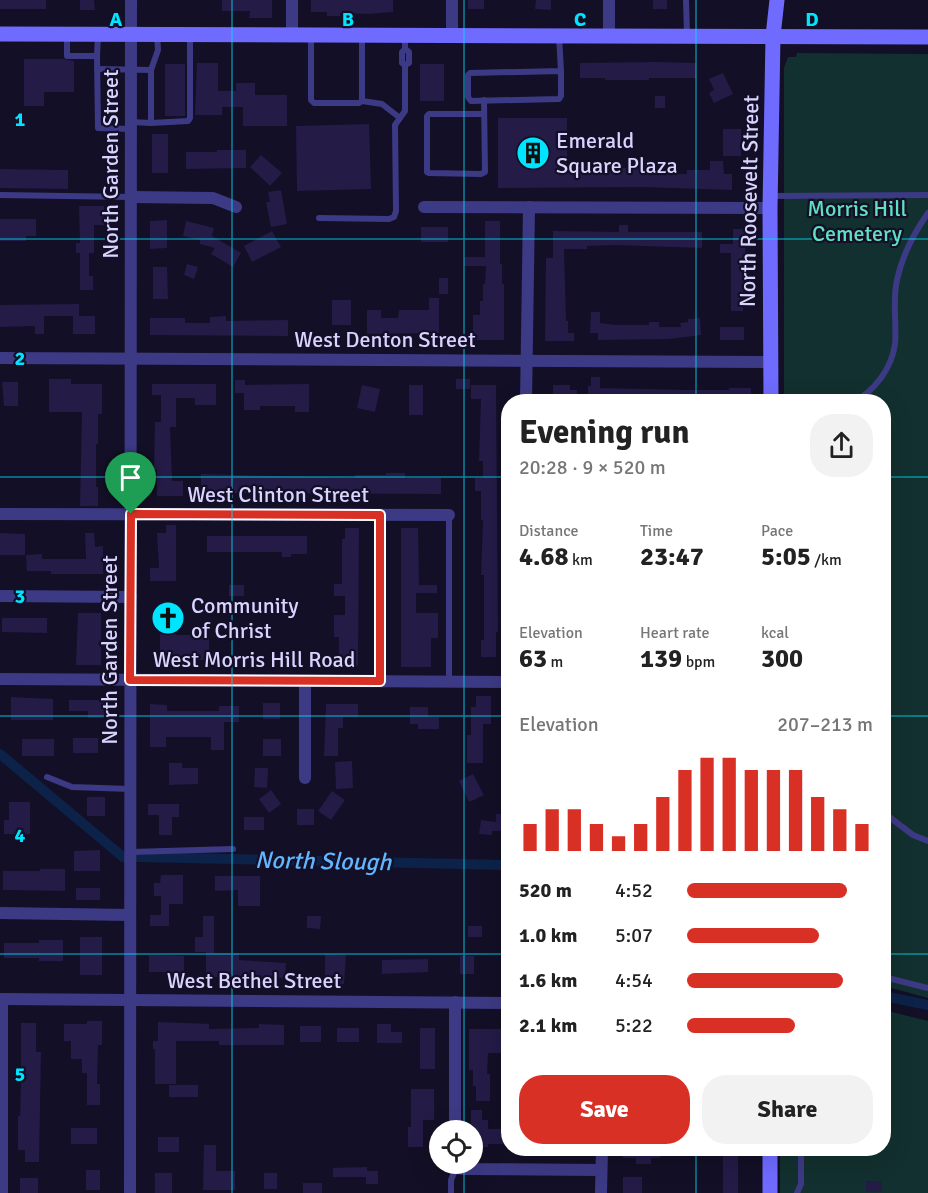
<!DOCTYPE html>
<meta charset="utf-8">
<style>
:root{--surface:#fff;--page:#f2f2f2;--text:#222;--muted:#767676;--accent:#d93025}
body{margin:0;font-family:Signika,sans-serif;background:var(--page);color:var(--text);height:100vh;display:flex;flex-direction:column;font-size:22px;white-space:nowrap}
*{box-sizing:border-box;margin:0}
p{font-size:20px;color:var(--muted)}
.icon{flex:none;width:33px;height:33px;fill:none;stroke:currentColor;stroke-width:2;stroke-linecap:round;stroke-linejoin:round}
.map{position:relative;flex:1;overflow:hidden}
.sheet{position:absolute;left:501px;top:394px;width:390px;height:762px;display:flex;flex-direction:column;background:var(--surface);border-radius:24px;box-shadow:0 6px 24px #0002}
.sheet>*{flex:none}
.controls{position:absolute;left:429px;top:1120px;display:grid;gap:12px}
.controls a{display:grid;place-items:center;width:54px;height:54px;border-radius:50%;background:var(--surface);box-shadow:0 6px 24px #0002;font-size:30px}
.pin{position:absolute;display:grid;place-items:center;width:51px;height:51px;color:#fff;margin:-62px -26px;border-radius:50% 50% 50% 0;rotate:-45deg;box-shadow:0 0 6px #0007}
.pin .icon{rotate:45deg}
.round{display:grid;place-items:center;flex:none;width:63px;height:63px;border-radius:24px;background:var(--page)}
.headline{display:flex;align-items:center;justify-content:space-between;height:102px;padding:0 18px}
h1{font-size:33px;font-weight:800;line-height:45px}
.stats{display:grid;grid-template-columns:repeat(3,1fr);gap:9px;height:102px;padding:6px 18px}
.stats div{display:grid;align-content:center}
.stats b{font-size:26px;font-weight:800}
.stats small{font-size:16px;font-weight:400}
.stats p{font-size:16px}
.chart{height:168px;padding:12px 18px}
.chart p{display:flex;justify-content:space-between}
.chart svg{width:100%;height:108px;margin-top:6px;stroke:var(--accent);stroke-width:6}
.action{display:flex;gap:12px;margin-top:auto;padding:12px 18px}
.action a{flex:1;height:69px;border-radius:24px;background:var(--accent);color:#fff;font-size:24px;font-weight:800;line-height:69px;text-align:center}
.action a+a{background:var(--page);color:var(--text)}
ul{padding:0 18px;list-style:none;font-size:20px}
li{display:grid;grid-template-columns:96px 72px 1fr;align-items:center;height:45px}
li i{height:15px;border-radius:8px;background:var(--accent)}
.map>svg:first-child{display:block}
.green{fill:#12302f}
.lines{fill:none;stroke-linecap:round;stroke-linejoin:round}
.canal{stroke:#0c2248;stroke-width:10}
.building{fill:#241b47}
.lane{stroke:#3d3a85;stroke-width:6}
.street{stroke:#3d3a85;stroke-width:12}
.secondary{stroke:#6f6bff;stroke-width:15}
.route-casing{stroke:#fff;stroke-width:12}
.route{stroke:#d93025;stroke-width:8}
.grid{fill:none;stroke:#00e5ff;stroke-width:1.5;stroke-opacity:0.55}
.labels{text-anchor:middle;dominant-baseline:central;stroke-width:4.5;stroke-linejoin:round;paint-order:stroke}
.poi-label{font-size:22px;fill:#d9d4ff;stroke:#130f26;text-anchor:start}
.street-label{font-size:22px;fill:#d9d4ff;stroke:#130f26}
.park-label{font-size:22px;fill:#5fe0c0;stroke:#130f26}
.water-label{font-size:24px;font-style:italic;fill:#62b6ff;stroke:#130f26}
.grid-label{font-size:20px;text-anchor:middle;font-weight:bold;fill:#00e5ff;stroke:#130f26;stroke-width:4.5;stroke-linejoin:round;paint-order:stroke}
</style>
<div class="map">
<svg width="928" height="1193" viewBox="0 0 928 1193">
<rect width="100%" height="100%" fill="#130f26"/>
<g class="green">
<path d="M797 53 928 54V998L884 986V402H784V68L788 57H796Z"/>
<path d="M884 1010 928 1021V1193H780V1149H884Z"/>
</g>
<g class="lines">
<g class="canal">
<path d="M0 754 123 857"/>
<path d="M137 857 508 865"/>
<path d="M884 996 928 1005"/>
</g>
</g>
<g class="building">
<rect x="0" y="0" width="46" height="9"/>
<path d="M80 0H94L95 10H80Z"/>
<path d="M222 0H272V18H249L250 11H222Z"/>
<path d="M311 0H393V12L368 14 340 13V16H327V12H311Z"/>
<rect x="468" y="0" width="16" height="9"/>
<path d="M536 0H551V10L535 9Z"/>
<rect x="653" y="0" width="14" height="9"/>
<path d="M24 59H63L74 61V92H44V106H24Z"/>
<path d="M655 62 696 63V78H649V80H605V78H580V63Z"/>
<path d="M197 63H218V91H236V83H255V95H287V126H243V107H222V115H195Z"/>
<rect x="165" y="64" width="20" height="52"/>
<rect x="420" y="64" width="24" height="37"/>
<path d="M723 73 733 94 714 103 709 93 714 90 709 79Z"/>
<rect x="655" y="96" width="10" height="12"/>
<path d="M498 118H567V171H613V168H641V162H651V173L687 174V170H710V161H723L724 174H732V190L641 187 498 188Z"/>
<path d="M369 124 371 189 297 191 296 126Z"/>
<rect x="723" y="129" width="18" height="27"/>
<rect x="152" y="134" width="16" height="39"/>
<path d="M217 150H246V168L186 169V152H217Z"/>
<path d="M261 155 282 173 270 186 250 167Z"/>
<path d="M0 169 68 170V189L0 188Z"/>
<path d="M281 190 287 224 271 227 266 202H270L268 192Z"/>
<path d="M79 206H104V225H94V253H89V276H93V290H80V253H76V243H80Z"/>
<path d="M0 219H36V236H26V241H0Z"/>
<path d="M167 220V248L150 249V221Z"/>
<path d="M186 221 214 228 212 236 241 253 233 267 211 254 215 248 200 244V240L183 236Z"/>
<path d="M485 221H500V264H502V284H504V340H473V315H480V301H483V284H485L486 266H464V257H485Z"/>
<path d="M619 225H628V232H702V248L615 245 587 246V249H564L566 321H568V333H574V341H545L546 258H553V231L619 232Z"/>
<rect x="421" y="227" width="27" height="15"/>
<path d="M733 229H746L743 311H731V253H720V244H733Z"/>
<path d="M272 231 281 247 252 262 244 246Z"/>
<path d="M187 264 198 267 194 279 184 275Z"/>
<path d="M153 267H167L168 299H153Z"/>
<rect x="439" y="278" width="9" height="16"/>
<path d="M429 298H439V333L367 334V310H381V318H398L399 310H429Z"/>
<rect x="332" y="300" width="19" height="25"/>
<path d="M79 304V316H44V334H35V326L0 327V305Z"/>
<path d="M591 312H600V323L615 325H649V322H659V327H681L680 323 688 322V319L700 318 701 335 669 339 598 340V333H590Z"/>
<rect x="73" y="316" width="22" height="18"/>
<path d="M226 316V321L288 320V336L150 335V318H185V323H210V317Z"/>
<rect x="720" y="327" width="24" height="13"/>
<path d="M591 377H600V388L687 390H729V388H751V402H608V397H588V386H591Z"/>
<path d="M49 379H71V384H102V414H98V444H96V487H98V506H80L82 412H49Z"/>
<rect x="456" y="379" width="14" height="10"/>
<path d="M235 380H245V385L309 384V412H295V406H260V410H244V393H235Z"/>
<path d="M2 382H18V406H4Z"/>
<path d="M152 384H216V405H195V398H176V427H170L172 481H183V496H157V470H154L155 422H161V395H152Z"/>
<path d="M362 385 380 389 375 412 357 408Z"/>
<rect x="409" y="385" width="14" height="30"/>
<path d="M471 385H496L498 632H496V657H481V640H484V575H481L483 520H481V491H475V478H483V461H479L481 399H471Z"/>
<path d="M553 385H570V390H577V399H553Z"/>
<path d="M386 473H405V478H441V494L201 493V474L355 478V475H386Z"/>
<path d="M166 525H176V581H150V568H159L157 533H166Z"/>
<path d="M345 528H359L358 666H339V637H334V615H345V596H334V584H342V539H345Z"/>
<path d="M401 528H418L419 585H437V593H416V613H438V638H431V667H401Z"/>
<path d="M0 533 25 534V555H0Z"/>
<path d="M85 533H94L95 547 103 546V574H51V571H27L26 555 42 554V559H86Z"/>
<path d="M207 536H307V554H291V557H282V552H207Z"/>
<rect x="229" y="585" width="15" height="11"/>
<path d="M160 602H176V635H209V660H160Z"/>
<path d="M78 613H101V665H76Z"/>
<path d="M2 618H47V633L2 632Z"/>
<path d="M476 696H491V724H483V763H467V735H471V707H476Z"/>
<path d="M11 697 53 699V720H11Z"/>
<path d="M69 700H107V718H88V711H69Z"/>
<rect x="263" y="703" width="17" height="16"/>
<path d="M150 704 167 705V711H219V706H239V722H224V750H211V737H166V747H150Z"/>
<path d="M326 704H358V717H343V728H338V756H324Z"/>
<path d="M410 707H428V717H439V729H418V724H410Z"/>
<rect x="73" y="738" width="25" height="15"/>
<rect x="22" y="739" width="32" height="17"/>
<rect x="263" y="739" width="18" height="17"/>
<path d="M352 761 353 788 336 789 335 762Z"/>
<path d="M169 763H182V768H198V784L169 785Z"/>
<path d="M255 768H268L267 788 254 787Z"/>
<path d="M473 774 484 795 469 802 459 781Z"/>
<path d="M271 790 281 804 269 813 259 799Z"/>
<path d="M332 791 345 800 331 820 318 811Z"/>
<rect x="87" y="797" width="18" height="19"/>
<path d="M9 802H30V834H4V820H9Z"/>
<path d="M148 804H179V817H172V835H159V815H148Z"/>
<rect x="297" y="809" width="17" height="16"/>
<path d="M496 814H508V831H492V835L479 834 481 820 496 822Z"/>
<rect x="244" y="817" width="20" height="13"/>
<path d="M100 850V871H74V851Z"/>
<path d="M40 869H65V891L3 890V871H40Z"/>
<path d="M161 875H183V904H169V926H150V915H161V896H154V883H160Z"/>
<path d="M215 876H260V906H238V890L215 891Z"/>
<rect x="76" y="888" width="24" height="12"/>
<path d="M203 916H214V953H239V960L286 963 285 978 206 977V952H195V937H203Z"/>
<path d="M307 916H321L320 929 307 928Z"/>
<rect x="468" y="926" width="14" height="11"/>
<rect x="80" y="937" width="22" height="38"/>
<path d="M39 940H63V961H39V958H4V943H39Z"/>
<path d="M325 954 346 955 344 984 325 983Z"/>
<path d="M149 955 184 956V976H169V972H149Z"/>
<rect x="460" y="956" width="14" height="18"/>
<path d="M428 959V972L382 974V960Z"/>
<path d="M87 1021H102V1045H98L97 1084H100V1105H87V1073H82V1059H71V1041H64V1024H87Z"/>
<path d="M158 1022 209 1024V1029L259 1028V1024L284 1025V1045H219V1041H176V1084H155V1049H153V1041H158Z"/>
<path d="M21 1023H36V1052H41L39 1162H25V1150H18V1116H20L21 1083Z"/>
<path d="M377 1024H391V1032H402V1043H377Z"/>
<rect x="300" y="1026" width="21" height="16"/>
<rect x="337" y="1028" width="22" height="14"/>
<rect x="420" y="1028" width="15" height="41"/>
<path d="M469 1029H508V1053H488L487 1074H490V1101H476V1086H473V1070H469Z"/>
<rect x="169" y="1085" width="29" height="12"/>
<path d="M411 1089H434V1120H423V1147H408V1127H411Z"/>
<path d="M471 1110H482V1120H488V1129H508V1144H488V1147H475V1132L471 1131Z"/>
<rect x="71" y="1128" width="26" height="16"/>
<rect x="158" y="1137" width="21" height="15"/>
<path d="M204 1145H216V1171H235V1190H203Z"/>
<path d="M623 1149H661L660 1158H651V1164H636V1158H623Z"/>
<rect x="723" y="1149" width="15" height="44"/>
<path d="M367 1167V1171H378V1184H366V1177H333V1168Z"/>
<rect x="86" y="1170" width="14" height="20"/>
<rect x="155" y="1173" width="17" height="20"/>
<rect x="264" y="1173" width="13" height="16"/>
<rect x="623" y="1177" width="19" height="16"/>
<rect x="20" y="1178" width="18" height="15"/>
<rect x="866" y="1181" width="16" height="11"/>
<rect x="303" y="1183" width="19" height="10"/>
</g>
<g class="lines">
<g class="lane">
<path d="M686 0 687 35"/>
<path d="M67 35V56H97L98 128 131 129"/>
<path d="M311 36V100L314 103H359L362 101V36"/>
<path d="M405 36V49L409 52V63L405 65 402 63V52L405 49"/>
<path d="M559 36 561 71 470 73 468 75V97L471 101 559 99 561 96V71"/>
<path d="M97 56 98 35"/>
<path d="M97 69 151 70V123L131 122"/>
<path d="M151 70 158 50 157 35"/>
<path d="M484 100 485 172 481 174 429 173 427 172V116L429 114H484"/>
<path d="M362 101 382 104 400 118"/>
<path d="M151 123 188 121 190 118V35"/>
<path d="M0 195 131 197"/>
<path d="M771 196 928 195"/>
<path d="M319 218 389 219 394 217 396 211 395 125 405 111V65"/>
<path d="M853 402C874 392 892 368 895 344 897 323 892 301 897 280 902 256 914 233 928 213"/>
<path d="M449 515V681"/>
<path d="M47 777 72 787 130 789"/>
<path d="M884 813 913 835 928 841"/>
<path d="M131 852 233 849"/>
<path d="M884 977 928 988"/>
<path d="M451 1193V1180L456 1168"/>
<path d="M797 1193 801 1184V1149"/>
</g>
<g class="street">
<path d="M292 0V35"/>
<path d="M452 0V35"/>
<path d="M609 0V36"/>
<path d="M131 197 213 198 236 207"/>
<path d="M424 207 770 208"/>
<path d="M0 358 771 362"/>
<path d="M526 402 529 207"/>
<path d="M0 514 449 515"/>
<path d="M0 596 131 597"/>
<path d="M0 679 508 682"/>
<path d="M305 681V778"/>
<path d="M380 681V515"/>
<path d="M0 913 130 915"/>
<path d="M0 999 508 1003"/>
<path d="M2 999V1193"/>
<path d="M455 1002V1131"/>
<path d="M456 1164V1168L465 1169 601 1170"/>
<path d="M130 1193 131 0"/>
<path d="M601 1193 602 1149"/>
</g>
<g class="secondary">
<path d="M0 34 928 37"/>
<path d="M771 402 770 208 773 36 777 0"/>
<path d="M770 1149V1193"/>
</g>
</g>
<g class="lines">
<defs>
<path id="route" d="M131 514 380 515V681L130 680Z"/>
</defs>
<use href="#route" class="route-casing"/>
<use href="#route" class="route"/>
</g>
<path class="grid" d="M232 0V1193M464 0V1131M696 0V402M0 239H928M0 477H508M884 477H928M0 716H508M884 716H928M0 954H508M884 954H928M696 1149V1193M464 1164V1193"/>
<defs>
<symbol id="building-disc" viewBox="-11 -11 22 22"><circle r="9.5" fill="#00e5ff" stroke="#130f26"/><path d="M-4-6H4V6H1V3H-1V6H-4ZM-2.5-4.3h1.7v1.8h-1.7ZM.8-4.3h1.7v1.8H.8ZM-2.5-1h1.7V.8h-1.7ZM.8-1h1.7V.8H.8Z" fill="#111"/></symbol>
<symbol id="church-disc" viewBox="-11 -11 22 22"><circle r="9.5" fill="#00e5ff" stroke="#130f26"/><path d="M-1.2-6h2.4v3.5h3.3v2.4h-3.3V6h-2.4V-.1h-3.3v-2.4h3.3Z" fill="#111"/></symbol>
</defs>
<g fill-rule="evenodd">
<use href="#building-disc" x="514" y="134" width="38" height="38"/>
<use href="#church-disc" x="149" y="599" width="38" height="38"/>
</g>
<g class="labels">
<g class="poi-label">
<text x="556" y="140">Emerald<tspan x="556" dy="25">Square Plaza</tspan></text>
<text x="191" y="605">Community<tspan x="191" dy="25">of Christ</tspan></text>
</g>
<g class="street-label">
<text transform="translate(110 164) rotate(-90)">North Garden Street</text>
<text transform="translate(749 201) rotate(-89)">North Roosevelt Street</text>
<text x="385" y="339">West Denton Street</text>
<text x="278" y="494">West Clinton Street</text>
<text transform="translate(109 650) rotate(-90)">North Garden Street</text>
<text x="254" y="659">West Morris Hill Road</text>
<text x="254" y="980">West Bethel Street</text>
</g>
<g class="park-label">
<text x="857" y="208">Morris Hill<tspan x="857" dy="25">Cemetery</tspan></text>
</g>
<g class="water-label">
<text transform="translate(323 861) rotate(1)">North Slough</text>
</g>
</g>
<g class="grid-label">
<text x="116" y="26">A</text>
<text x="348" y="26">B</text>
<text x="580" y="26">C</text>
<text x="812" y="26">D</text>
<text x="20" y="126">1</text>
<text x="20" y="365">2</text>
<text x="20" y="603">3</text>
<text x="20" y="842">4</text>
<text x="20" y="1081">5</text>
</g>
</svg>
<div class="controls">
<a><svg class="icon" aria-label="locate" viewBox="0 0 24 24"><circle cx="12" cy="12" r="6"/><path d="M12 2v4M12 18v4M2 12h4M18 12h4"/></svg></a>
</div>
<div class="pin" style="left:131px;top:514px;background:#1e9e55"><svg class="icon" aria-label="arrive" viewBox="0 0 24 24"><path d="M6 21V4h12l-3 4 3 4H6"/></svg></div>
<section class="sheet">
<div class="headline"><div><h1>Evening run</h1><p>20:28 · 9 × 520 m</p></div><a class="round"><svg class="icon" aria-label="share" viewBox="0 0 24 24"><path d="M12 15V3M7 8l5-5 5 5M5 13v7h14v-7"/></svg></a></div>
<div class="stats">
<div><p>Distance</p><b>4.68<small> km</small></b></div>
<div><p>Time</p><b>23:47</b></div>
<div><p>Pace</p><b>5:05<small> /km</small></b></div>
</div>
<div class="stats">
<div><p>Elevation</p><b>63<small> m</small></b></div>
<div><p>Heart rate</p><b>139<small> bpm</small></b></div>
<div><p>kcal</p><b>300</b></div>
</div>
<div class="chart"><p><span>Elevation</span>207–213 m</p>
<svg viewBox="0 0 160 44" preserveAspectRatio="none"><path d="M5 44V33M15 44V27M25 44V27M35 44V33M45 44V38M55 44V33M65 44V22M75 44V11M85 44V6M95 44V6M105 44V11M115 44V11M125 44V11M135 44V22M145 44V27M155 44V33"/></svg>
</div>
<ul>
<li><b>520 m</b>4:52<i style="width:86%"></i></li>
<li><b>1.0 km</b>5:07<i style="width:71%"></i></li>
<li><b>1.6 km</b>4:54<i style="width:84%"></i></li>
<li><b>2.1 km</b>5:22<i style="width:58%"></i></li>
</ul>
<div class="action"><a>Save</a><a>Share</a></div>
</section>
</div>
